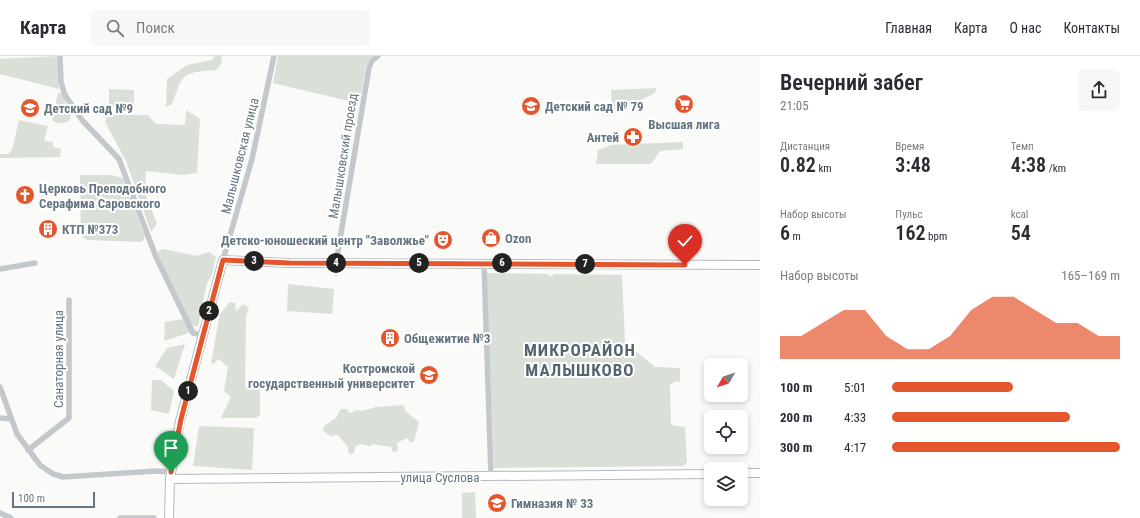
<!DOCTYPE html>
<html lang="ru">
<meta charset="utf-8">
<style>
:root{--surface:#fff;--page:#f7f7f7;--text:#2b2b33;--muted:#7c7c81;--line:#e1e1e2;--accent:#e4572e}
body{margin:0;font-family:"Roboto Condensed",sans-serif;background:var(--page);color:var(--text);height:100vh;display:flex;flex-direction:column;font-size:15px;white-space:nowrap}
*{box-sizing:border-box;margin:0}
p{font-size:13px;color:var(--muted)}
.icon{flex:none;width:22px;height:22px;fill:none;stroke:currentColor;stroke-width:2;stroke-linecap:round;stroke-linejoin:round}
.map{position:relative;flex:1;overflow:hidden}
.sheet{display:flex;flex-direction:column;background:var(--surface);width:380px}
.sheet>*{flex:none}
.needle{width:26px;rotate:231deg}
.buttons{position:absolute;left:704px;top:302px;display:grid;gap:8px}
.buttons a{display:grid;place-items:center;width:44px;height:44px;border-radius:6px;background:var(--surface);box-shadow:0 2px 6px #0003;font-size:20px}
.scale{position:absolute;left:12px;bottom:10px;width:83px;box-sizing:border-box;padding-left:4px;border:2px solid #657683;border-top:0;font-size:11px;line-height:14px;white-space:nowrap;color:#657683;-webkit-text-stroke:3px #fff;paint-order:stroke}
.pin{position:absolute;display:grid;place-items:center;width:34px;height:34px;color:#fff;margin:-41px -17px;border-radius:50% 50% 50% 0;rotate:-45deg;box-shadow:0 0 4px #0007}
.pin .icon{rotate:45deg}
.km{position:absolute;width:20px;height:20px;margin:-10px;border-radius:50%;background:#222;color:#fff;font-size:11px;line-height:20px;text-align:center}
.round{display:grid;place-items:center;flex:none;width:42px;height:42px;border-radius:6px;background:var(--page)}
.headline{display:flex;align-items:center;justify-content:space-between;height:68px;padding:0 20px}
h1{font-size:22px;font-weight:600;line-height:30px}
.figures{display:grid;grid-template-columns:repeat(3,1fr);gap:6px;height:68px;padding:4px 20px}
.figures div{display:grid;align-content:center}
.figures b{font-size:20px;font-weight:600}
.figures small{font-size:11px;font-weight:400}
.figures p{font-size:11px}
.chart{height:112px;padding:8px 20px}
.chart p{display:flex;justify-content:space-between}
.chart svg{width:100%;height:72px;margin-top:4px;fill:var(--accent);opacity:.7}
ul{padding:0 20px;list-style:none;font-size:13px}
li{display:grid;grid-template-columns:64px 48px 1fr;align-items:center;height:30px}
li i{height:10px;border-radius:5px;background:var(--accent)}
header{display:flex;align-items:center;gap:24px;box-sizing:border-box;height:56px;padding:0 20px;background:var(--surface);border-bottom:1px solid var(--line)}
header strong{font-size:19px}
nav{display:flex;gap:22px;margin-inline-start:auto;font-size:14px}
.search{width:280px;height:36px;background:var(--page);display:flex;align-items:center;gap:10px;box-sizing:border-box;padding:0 14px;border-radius:6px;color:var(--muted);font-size:15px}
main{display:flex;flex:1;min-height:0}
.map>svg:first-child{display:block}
.green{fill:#dadfd7}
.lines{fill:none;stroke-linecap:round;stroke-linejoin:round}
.secondary-casing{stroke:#b3babf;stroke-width:10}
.street{stroke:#c3c8cc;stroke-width:5.5}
.secondary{stroke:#fff;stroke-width:8}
.route-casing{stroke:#fff;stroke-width:8}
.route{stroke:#e4572e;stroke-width:5}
.labels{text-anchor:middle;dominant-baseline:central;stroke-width:4;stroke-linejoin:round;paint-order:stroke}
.poi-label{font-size:13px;font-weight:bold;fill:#657683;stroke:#fff;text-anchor:start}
.street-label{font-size:13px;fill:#657683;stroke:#fff}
.district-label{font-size:17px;font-weight:bold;letter-spacing:1px;fill:#57646e;stroke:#fff}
</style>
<header>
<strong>Карта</strong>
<div class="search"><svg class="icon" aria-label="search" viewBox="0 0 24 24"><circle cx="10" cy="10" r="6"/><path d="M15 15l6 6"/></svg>Поиск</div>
<nav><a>Главная</a><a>Карта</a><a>О нас</a><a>Контакты</a></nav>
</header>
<main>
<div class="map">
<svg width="760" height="462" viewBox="0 0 760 462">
<rect width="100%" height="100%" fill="#fafaf8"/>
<g class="green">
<path d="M58 0 59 33 0 18V3Z"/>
<path d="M215 0H222L221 8 216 14C181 17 184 16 172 48L166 51 167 23 187 9 212 4Z"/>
<path d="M278 0H373L366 10 360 45 357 47 273 27Z"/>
<path d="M656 32 655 37 612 58 611 34Z"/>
<path d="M109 33 134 34V51L109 50Z"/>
<path d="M58 37H62L71 59 69 65C62 68 58 68 52 64Z"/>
<path d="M186 54 200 63 197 117 182 119 146 115 145 137 157 168 151 176 126 105 105 66 108 59H148L156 68 185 69Z"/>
<path d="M19 64 48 70 44 85 53 86V91L61 93 60 101 0 102V98H8L12 94Z"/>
<path d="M683 86V93L660 95 651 108H596L598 94 611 89Z"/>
<path d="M80 119H110L123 122 145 181 143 185 140 186 87 184 81 180Z"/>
<path d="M163 193 197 200 209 196 216 201 212 219 207 227 198 270H194L191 267 158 200V195Z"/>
<path d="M486 217 548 218 549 220H553V218L622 219 625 286 655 311 680 312V326L676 325 670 329 671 369 685 371 687 406 683 410 494 412Z"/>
<path d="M288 228 334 233 332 258 287 255Z"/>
<path d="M230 246 235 247 236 255 243 248 249 252 246 260 245 331 260 332V359L256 362H221L231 341 224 335 228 311 219 303 213 308 211 307 220 258Z"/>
<path d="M183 263 191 276 164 285 165 266Z"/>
<path d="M185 288 174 323 155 310 167 292Z"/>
<path d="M152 324H161L174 335 169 358 151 354Z"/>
<path d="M404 349C406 360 413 359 419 366L414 385 411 387 407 382 397 387 398 392 397 396 392 395 391 391 373 388 370 390 360 388 355 391 354 397 350 399 348 395V391L338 379 331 380 323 375 324 370 336 362 341 353H347L350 357 357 354 362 355 376 351Z"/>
<path d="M199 370 254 372 252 414 193 410Z"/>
<path d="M475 436 476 462H462V437Z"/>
</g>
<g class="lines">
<defs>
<g id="secondary">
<path d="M741 417H760"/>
<path d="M170 423 711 418"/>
<path d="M169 462 170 423 180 365 223 204 290 207 760 209"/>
</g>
</defs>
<use href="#secondary" class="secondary-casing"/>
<g class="street">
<path d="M60 0 61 26 65 39 82 64 119 103 156 201 193 277 202 279"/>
<path d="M223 204 252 103 274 0"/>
<path d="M336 207 369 12 372 5 378 0"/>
<path d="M484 207 491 420"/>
<path d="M0 213 35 207"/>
<path d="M0 331 17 378 40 409 53 418 63 421 156 415 171 416"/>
<path d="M0 362 11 363"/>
<path d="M28 394 69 362V244"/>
<path d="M0 457 11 462"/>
<path d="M120 462H154"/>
</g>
<use href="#secondary" class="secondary"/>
</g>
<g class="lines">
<defs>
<path id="route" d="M171 416 181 363 223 204 290 207 685 209"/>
</defs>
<use href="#route" class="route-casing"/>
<use href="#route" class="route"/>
</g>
<defs>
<symbol id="supermarket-disc" viewBox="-11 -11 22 22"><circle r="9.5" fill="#e4572e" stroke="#fff"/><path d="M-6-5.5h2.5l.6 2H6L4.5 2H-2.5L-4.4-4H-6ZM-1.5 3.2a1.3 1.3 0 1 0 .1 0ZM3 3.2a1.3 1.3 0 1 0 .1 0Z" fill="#fff"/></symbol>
<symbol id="school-disc" viewBox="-11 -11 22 22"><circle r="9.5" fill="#e4572e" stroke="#fff"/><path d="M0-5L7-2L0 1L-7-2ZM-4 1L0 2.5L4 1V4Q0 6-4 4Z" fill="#fff"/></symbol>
<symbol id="pharmacy-disc" viewBox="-11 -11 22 22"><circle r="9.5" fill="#e4572e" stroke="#fff"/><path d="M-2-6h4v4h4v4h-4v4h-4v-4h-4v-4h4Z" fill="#fff"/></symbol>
<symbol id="church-disc" viewBox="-11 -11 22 22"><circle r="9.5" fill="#e4572e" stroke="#fff"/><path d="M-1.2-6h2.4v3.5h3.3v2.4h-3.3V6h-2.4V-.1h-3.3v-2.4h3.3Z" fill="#fff"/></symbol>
<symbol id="building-disc" viewBox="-11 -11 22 22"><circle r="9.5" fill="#e4572e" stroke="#fff"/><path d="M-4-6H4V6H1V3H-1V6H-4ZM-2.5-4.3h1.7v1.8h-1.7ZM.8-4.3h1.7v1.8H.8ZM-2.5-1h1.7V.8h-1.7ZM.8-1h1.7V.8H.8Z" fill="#fff"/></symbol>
<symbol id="shop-disc" viewBox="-11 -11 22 22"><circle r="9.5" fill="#e4572e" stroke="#fff"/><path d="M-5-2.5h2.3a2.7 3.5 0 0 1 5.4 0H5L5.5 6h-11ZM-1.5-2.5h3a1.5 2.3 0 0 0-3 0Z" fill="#fff"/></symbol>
<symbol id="theatre-disc" viewBox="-11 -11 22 22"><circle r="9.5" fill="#e4572e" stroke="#fff"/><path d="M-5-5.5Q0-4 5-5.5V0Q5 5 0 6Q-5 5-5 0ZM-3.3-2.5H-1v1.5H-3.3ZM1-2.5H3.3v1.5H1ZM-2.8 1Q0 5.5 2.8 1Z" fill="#fff"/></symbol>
<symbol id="university-disc" viewBox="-11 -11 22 22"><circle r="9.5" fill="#e4572e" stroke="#fff"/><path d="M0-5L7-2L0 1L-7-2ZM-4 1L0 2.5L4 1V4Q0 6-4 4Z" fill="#fff"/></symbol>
</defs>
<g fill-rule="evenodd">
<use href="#supermarket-disc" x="673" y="37" width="22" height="22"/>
<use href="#school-disc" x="520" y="39" width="22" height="22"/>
<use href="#school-disc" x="19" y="41" width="22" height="22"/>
<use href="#pharmacy-disc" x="622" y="70" width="22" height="22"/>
<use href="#church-disc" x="14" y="128" width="22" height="22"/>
<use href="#building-disc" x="37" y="162" width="22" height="22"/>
<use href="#shop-disc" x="480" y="171" width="22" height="22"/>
<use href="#theatre-disc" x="432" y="173" width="22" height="22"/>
<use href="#building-disc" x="379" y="271" width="22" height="22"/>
<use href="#university-disc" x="418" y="308" width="22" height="22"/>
<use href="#school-disc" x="486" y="436" width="22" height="22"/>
</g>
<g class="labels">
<g class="poi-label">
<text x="545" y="50">Детский сад № 79</text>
<text x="44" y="52">Детский сад №9</text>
<text x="684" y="68" text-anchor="middle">Высшая лига</text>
<text x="619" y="81" text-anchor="end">Антей</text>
<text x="39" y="132">Церковь Преподобного<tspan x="39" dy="15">Серафима Саровского</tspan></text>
<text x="62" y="173">КТП №373</text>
<text x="505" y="182">Ozon</text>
<text x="429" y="184" text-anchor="end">Детско-юношеский центр "Заволжье"</text>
<text x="404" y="282">Общежитие №3</text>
<text x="415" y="312" text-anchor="end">Костромской<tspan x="415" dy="15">государственный университет</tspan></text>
<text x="511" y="447">Гимназия № 33</text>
</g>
<g class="street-label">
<text transform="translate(240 100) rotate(-76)">Малышковская улица</text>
<text transform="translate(343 100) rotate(-81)">Малышковский проезд</text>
<text transform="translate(58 303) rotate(-90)">Санаторная улица</text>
<text x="440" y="421">улица Суслова</text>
</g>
<g class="district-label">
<text x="580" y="294">МИКРОРАЙОН<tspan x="580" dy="20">МАЛЫШКОВО</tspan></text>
</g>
</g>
</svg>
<div class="buttons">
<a><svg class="needle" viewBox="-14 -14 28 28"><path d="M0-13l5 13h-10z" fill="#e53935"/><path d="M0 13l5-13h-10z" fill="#7c7c81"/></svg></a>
<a><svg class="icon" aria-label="locate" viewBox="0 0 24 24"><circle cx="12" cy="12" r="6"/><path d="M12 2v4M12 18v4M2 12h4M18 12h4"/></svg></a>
<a><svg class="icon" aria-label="layers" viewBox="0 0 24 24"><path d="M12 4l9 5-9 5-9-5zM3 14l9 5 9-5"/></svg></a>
</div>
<div class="scale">100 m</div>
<div class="pin" style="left:171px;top:416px;background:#1e9e55"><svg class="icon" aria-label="arrive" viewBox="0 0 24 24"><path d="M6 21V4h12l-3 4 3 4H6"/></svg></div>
<div class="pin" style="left:685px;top:209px;background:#d93025"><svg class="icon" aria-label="check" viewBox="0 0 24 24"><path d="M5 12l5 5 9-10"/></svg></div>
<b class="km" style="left:188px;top:335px">1</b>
<b class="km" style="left:209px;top:255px">2</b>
<b class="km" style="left:254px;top:205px">3</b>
<b class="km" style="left:336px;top:207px">4</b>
<b class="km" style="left:419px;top:207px">5</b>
<b class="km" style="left:502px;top:207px">6</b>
<b class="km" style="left:585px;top:208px">7</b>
</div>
<section class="sheet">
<div class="headline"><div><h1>Вечерний забег</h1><p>21:05</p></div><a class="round"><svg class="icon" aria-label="share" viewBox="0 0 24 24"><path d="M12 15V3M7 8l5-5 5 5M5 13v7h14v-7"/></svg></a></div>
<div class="figures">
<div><p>Дистанция</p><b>0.82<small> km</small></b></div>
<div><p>Время</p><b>3:48</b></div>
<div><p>Темп</p><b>4:38<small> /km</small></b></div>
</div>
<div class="figures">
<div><p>Набор высоты</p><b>6<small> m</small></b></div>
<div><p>Пульс</p><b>162<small> bpm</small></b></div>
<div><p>kcal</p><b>54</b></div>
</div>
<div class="chart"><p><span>Набор высоты</span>165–169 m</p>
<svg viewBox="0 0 160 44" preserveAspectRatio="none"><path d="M0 44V30L10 30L20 22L30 14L40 14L50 30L60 38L70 38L80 30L90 14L100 6L110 6L120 14L130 22L140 22L150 30L160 30V44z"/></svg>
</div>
<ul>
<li><b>100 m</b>5:01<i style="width:53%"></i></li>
<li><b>200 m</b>4:33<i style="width:78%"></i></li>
<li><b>300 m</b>4:17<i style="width:100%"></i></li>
</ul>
</section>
</main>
